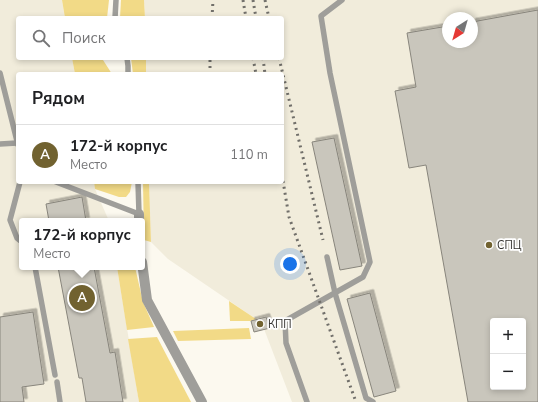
<!DOCTYPE html>
<html lang="ru">
<head>
<meta charset="utf-8">
<style>
  :root { --surface:#fff; --page:#f6f6f6; --text:#202124; --muted:#757577; --line:#e0e0e0; --accent:#716230 }
  body { margin:0; font-family:"Nunito Sans",sans-serif; background:var(--page); color:var(--text) }
  .controls { position:absolute; right:12px; bottom:12px; display:grid; overflow:hidden; border-radius:4px; box-shadow:0 2px 6px #0003 }
  .controls button { width:36px; height:36px; display:grid; place-items:center; padding:0; border:0; border-bottom:1px solid var(--line); background:var(--surface); color:var(--text); font:20px sans-serif }
  .compass { position:absolute; left:442px; top:12px; width:36px; height:36px; border-radius:50%; background:var(--surface); box-shadow:0 2px 6px #0003; rotate:217deg }
  .you { position:absolute; left:290px; top:264px; width:14px; height:14px; margin:-10px; border:3px solid #fff; border-radius:50%; background:#1a73e8; box-shadow:0 0 0 6px #1a73e833 }
  .badge { display:grid; place-items:center; width:26px; height:26px; border-radius:50%; background:var(--accent); color:#fff; font-size:13px; font-weight:700 }
  .pin { position:absolute; translate:-50% -50%; border:2px solid #fff; box-shadow:0 1px 4px #0006 }
  .popup { position:absolute; left:19px; top:218px; width:126px; height:52px; box-sizing:border-box; display:grid; place-content:center; border-radius:4px; background:var(--surface); filter:drop-shadow(0 1px 3px #0005); font-size:13px; white-space:nowrap; color:var(--muted) }
  .popup b { font-size:15px; color:var(--text) }
  .popup::after { content:''; position:absolute; left:50%; top:100%; margin-left:-8px; border:8px solid transparent; border-top-color:var(--surface) }
  .list { margin:0; padding:0; list-style:none }
  h2 { display:flex; justify-content:space-between; align-items:center; height:52px; margin:0; padding:0 16px; font-size:17px }
  h2 small { font-size:13px; font-weight:400; color:var(--muted) }
  .list li { display:grid; grid-template-columns:26px 1fr auto; gap:12px; align-items:center; box-sizing:border-box; height:60px; padding:0 16px; border-top:1px solid var(--line) }
  .list b { display:block; font-size:15px; white-space:nowrap }
  .list p { margin:0; font-size:13px; white-space:nowrap; color:var(--muted) }
  .list em { font-size:13px; font-style:normal; color:var(--muted) }
  .icon { flex:none; width:22px; height:22px; fill:none; stroke:currentColor; stroke-width:2; stroke-linecap:round; stroke-linejoin:round }
  .map { position:relative; flex:none; width:538px; height:402px; overflow:hidden }
  .search { position:absolute; background:var(--surface); box-shadow:0 2px 6px #0003; left:16px; top:16px; width:268px; height:44px; display:flex; align-items:center; gap:10px; box-sizing:border-box; padding:0 14px; border-radius:4px; color:var(--muted); font-size:15px }
  .panel { position:absolute; background:var(--surface); box-shadow:0 2px 6px #0003; left:16px; top:72px; width:268px; height:112px; border-radius:4px }
  .map>svg:first-child { display:block }
  .built { fill:#f1ecdb; fill-rule:evenodd }
  .green { fill:#f2da87 }
  .building { fill:#c9c6bc; stroke:#88857c; fill-rule:evenodd; filter:url(#shadow) }
  .lines { fill:none; stroke-linecap:round; stroke-linejoin:round }
  .service { stroke:#9f9e9a; stroke-width:5.5 }
  .minor { stroke:#9f9e9a; stroke-width:10 }
  .rail { stroke:#716f6a; stroke-width:3; stroke-dasharray:2 4; stroke-linecap:butt }
  .poi-dot { fill:#716230; stroke:#fff; stroke-width:1.5 }
  .labels { text-anchor:middle; dominant-baseline:central; stroke-width:3.5; stroke-linejoin:round; paint-order:stroke }
  .poi-label { font-size:11px; fill:#32302d; stroke:#fff; text-anchor:start }
</style>
</head>
<body>
<div class="map">
<svg width="538" height="402" viewBox="0 0 538 402">
  <defs>
    <filter id="shadow"><feDropShadow dx="3.5" dy="-3.5" stdDeviation="0" flood-color="#0004"/></filter>
  </defs>
  <rect width="100%" height="100%" fill="#fcf9ef"/>
  <g class="built">
    <polygon points="0,0 62,0 65,18 18,18 18,58 72,58 75,74 18,74 18,182 94,182 95,189 109,221 22,221 22,267 117,267 139,402 0,402"/>
    <path d="M144,0H538V402H292L264,329L270,328L266,317L256,319L168,259L151,242L149,182H282V74H146V58H282V18H145ZM448,18H472V42H448ZM493,321H523V387H493Z"/>
  </g>
  <g class="green">
    <polygon points="62,0 109,0 107,18 65,18"/>
    <polygon points="121,0 144,0 145,18 120,18"/>
    <polygon points="72,58 104,58 103,60 112,74 75,74"/>
    <polygon points="131,58 146,58 146,74 133,74"/>
    <polygon points="94,182 132,182 130,192 126,197 119,197 95,189"/>
    <polygon points="143,182 149,182 151,242 144,240"/>
    <polygon points="117,267 135,267 143,302 154,327 127,330"/>
    <polygon points="229,301 256,319 251,321 230,321"/>
    <polygon points="249,328 251,339 178,341 173,331"/>
    <polygon points="157,337 191,402 139,402 128,339"/>
  </g>
  <g class="building">
    <path d="M538,10V402H468L426,165L409,168L395,91L416,87L407,33L448,26V42H472V22ZM493,321H523V387H493Z"/>
    <polygon points="334,138 362,266 340,270 312,142"/>
    <polygon points="82,197 86,221 49,221 46,204"/>
    <polygon points="58,267 94,267 110,353 115,352 123,402 86,402 82,378 79,378"/>
    <polygon points="370,293 396,391 374,397 347,299"/>
    <polygon points="33,312 44,384 22,387 24,402 0,402 0,317"/>
    <polygon points="266,317 270,328 254,332 251,321"/>
  </g>
  <g class="lines">
    <g class="service">
      <polyline points="115,18 116,0"/>
      <polyline points="127,58 128,66 128,74"/>
      <polyline points="0,73 18,145"/>
      <polyline points="0,144 17,143"/>
      <polyline points="20,182 10,220 17,238 22,242"/>
      <polyline points="56,182 139,214 138,182"/>
      <polyline points="327,257 335,293 366,398 373,402"/>
      <polyline points="35,267 55,375"/>
      <polyline points="57,382 60,402"/>
      <polyline points="307,402 286,343 285,321 363,277 370,262 330,73 321,16 342,0"/>
    </g>
    <g class="minor">
      <polyline points="139,214 139,221"/>
      <polyline points="142,262 147,300 202,402"/>
    </g>
    <g class="rail">
      <polyline points="243,0 246,18"/>
      <polyline points="253,0 256,18"/>
      <polyline points="265,0 269,18"/>
      <polyline points="212,18 213,0"/>
      <polyline points="253,58 256,74"/>
      <polyline points="263,58 265,74"/>
      <polyline points="279,58 323,240"/>
      <polyline points="210,74 210,58"/>
      <polyline points="282,175 289,217 356,402"/>
    </g>
  </g>
  <g class="poi-dot">
    <circle cx="489" cy="245" r="4"/>
    <circle cx="260" cy="324" r="4"/>
  </g>
  <g class="labels">
    <g class="poi-label">
      <text x="497" y="245">СПЦ</text>
      <text x="268" y="324">КПП</text>
    </g>
  </g>
</svg>
<div class="controls">
<button>+</button>
<button>−</button>
</div>
<svg class="compass" viewBox="-18 -18 36 36"><path d="M0-13l5 13h-10z" fill="#e53935"/><path d="M0 13l5-13h-10z" fill="#757577"/></svg>
<div class="you"></div>
<div class="pin badge" style="left:82px;top:298px">A</div>
<div class="popup"><b>172-й корпус</b>Место</div>
<div class="search"><svg class="icon" aria-label="search" viewBox="0 0 24 24"><circle cx="10" cy="10" r="6"/><path d="M15 15l6 6"/></svg>Поиск</div>
<section class="panel">
<h2>Рядом<small></small></h2>
<ul class="list">
<li><span class="badge">A</span><div><b>172-й корпус</b><p>Место</p></div><em>110 m</em></li>
</ul>
</section>
</div>
</body>
</html>
